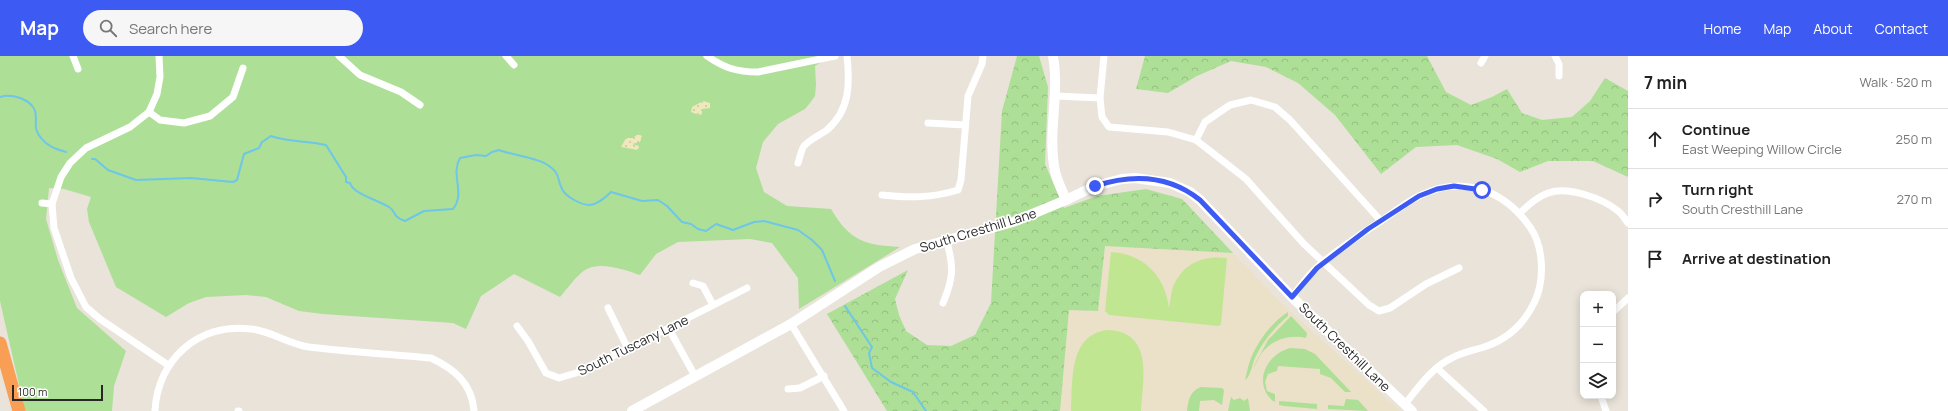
<!DOCTYPE html>
<html lang="en">
<head>
<meta charset="utf-8">
<style>
  :root { --surface:#fff; --page:#f6f6f6; --text:#222; --muted:#767676; --line:#e0e0e0; --accent:#3d5af2 }
  body { margin:0; font-family:Manrope,sans-serif; background:var(--page); color:var(--text) }
  .controls { position:absolute; right:12px; bottom:12px; display:grid; overflow:hidden; border-radius:8px; box-shadow:0 2px 10px #0003 }
  .controls button { width:36px; height:36px; display:grid; place-items:center; padding:0; border:0; border-bottom:1px solid var(--line); background:var(--surface); color:var(--text); font:20px sans-serif }
  .scale { position:absolute; left:12px; bottom:10px; width:91px; box-sizing:border-box; padding-left:4px; border:2px solid #272727; border-top:0; font-size:11px; line-height:14px; white-space:nowrap; color:#272727; -webkit-text-stroke:3px #fff; paint-order:stroke }
  .stop { position:absolute; width:12px; height:12px; margin:-9px; border:3px solid #3d5af2; border-radius:50%; background:#fff }
  .stop.end { background:#3d5af2; border-color:#fff; box-shadow:0 1px 4px #0008 }
  .list { margin:0; padding:0; list-style:none }
  h2 { display:flex; justify-content:space-between; align-items:center; height:52px; margin:0; padding:0 16px; font-size:17px }
  h2 small { font-size:13px; font-weight:400; color:var(--muted) }
  .list li { display:grid; grid-template-columns:26px 1fr auto; gap:12px; align-items:center; box-sizing:border-box; height:60px; padding:0 16px; border-top:1px solid var(--line) }
  .list b { display:block; font-size:15px; white-space:nowrap }
  .list p { margin:0; font-size:13px; white-space:nowrap; color:var(--muted) }
  .list em { font-size:13px; font-style:normal; color:var(--muted) }
  .icon { flex:none; width:22px; height:22px; fill:none; stroke:currentColor; stroke-width:2; stroke-linecap:round; stroke-linejoin:round }
  .map { position:relative; flex:none; width:1628px; height:355px; overflow:hidden }
  header { display:flex; align-items:center; gap:24px; box-sizing:border-box; height:56px; padding:0 20px; background:var(--accent); color:#fff }
  header strong { font-size:19px }
  nav { display:flex; gap:22px; margin-inline-start:auto; font-size:14px }
  .search { width:280px; height:36px; background:var(--page); display:flex; align-items:center; gap:10px; box-sizing:border-box; padding:0 14px; border-radius:22px; color:var(--muted); font-size:15px }
  main { display:flex }
  aside { flex:1; background:var(--surface) }
  .map>svg:first-child { display:block }
  .education { fill:#ebe0c8 }
  .grass { fill:#addf96 }
  .sand { fill:url(#sand-dots) }
  .park { fill:url(#park-crowns) }
  .pitch { fill:#c1e692 }
  .lines { fill:none; stroke-linecap:round; stroke-linejoin:round }
  .stream { stroke:#6ec6e9; stroke-width:2 }
  .street { stroke:#fff; stroke-width:7 }
  .secondary { stroke:#fff; stroke-width:10 }
  .highway { stroke:#f89f55; stroke-width:13 }
  .route { stroke:#3d5af2; stroke-width:5 }
  .labels { text-anchor:middle; dominant-baseline:central; stroke-width:3.5; stroke-linejoin:round; paint-order:stroke }
  .street-label { font-size:13px; fill:#272727; stroke:#fff }
</style>
</head>
<body>
<header>
<strong>Map</strong>
<div class="search"><svg class="icon" aria-label="search" viewBox="0 0 24 24"><circle cx="10" cy="10" r="6"/><path d="M15 15l6 6"/></svg>Search here</div>
<nav><a>Home</a><a>Map</a><a>About</a><a>Contact</a></nav>
</header>
<main>
<div class="map">
<svg width="1628" height="355" viewBox="0 0 1628 355">
  <defs>
    <pattern id="sand-dots" width="8" height="8" patternUnits="userSpaceOnUse"><rect width="8" height="8" fill="#eee8bc"/><path d="M2 2h.1M6 6h.1" fill="none" stroke="#ccc7a2" stroke-width="1.8" stroke-linecap="round"/></pattern>
    <pattern id="park-crowns" width="20" height="18" patternUnits="userSpaceOnUse"><rect width="20" height="18" fill="#addf96"/><path d="M2 6a3 3 0 1 1 6 0M12 15a3 3 0 1 1 6 0" fill="none" stroke="#95bf81"/></pattern>
  </defs>
  <rect width="100%" height="100%" fill="#e9e3d9"/>
  <polygon class="education" points="1105,190 1233,197 1279,245 1400,355 1060,355 1069,254 1098,255"/>
  <g class="grass">
    <path d="M0,0H831L815,10L816,29L815,40L810,47L805,53L778,68L763,86L756,112L764,136L787,150L831,153C850,185 864,189 900,191L799,253L798,222L772,187L750,183L678,186L656,198L640,219C623,213 596,203 581,217C573,224 567,233 560,241L514,218L481,240L466,273L453,267L323,258L299,255L266,241L246,239L206,241L189,247L166,261L116,231L89,166L87,153L91,141L64,133L49,132L46,163L58,204L77,252L126,295L114,330L112,355H25L0,245Z"/>
    <path d="M1288,256V260C1274,272 1263,285 1255,302C1252,308 1251,320 1245,324C1247,317 1248,309 1251,302C1258,285 1272,266 1288,256Z"/>
    <path d="M1291,260L1307,277L1306,282C1289,278 1271,284 1261,298C1258,303 1256,309 1253,312L1268,284Z"/>
    <path d="M1291,292L1305,293L1315,298L1351,336H1345L1331,322L1320,318V313L1278,310L1277,315L1268,318L1265,326L1267,335L1275,338V345L1277,346L1273,345C1252,327 1267,297 1291,292Z"/>
    <path d="M1201,331L1222,332L1224,334L1222,349L1214,344L1200,345L1199,355H1187C1188,344 1190,335 1201,331Z"/>
    <polygon points="1231,341 1234,344 1240,342 1244,345 1248,342 1250,355 1228,355"/>
    <polygon points="1346,343 1358,344 1368,355 1328,353 1328,349 1344,350"/>
    <polygon points="1279,345 1317,348 1317,353 1284,350 1279,349"/>
  </g>
  <g class="sand">
    <polygon points="703,45 710,47 710,52 702,53 702,58 699,59 691,56 692,51"/>
    <polygon points="638,78 642,80 640,86 632,88 639,90 638,94 621,91 626,82 633,82"/>
  </g>
  <g class="park">
    <polygon points="1017,0 1039,0 1048,31 1045,108 1064,152 1097,140 1146,133 1182,143 1233,197 1105,190 1098,255 1069,254 1060,355 887,355 827,258 908,214 895,243 899,259 906,275 927,289 951,290 975,279 991,247 1002,55"/>
    <polygon points="1145,0 1427,0 1446,36 1471,49 1492,41 1507,33 1522,57 1542,64 1572,61 1590,45 1605,22 1628,35 1628,121 1593,105 1548,105 1520,116 1497,103 1457,89 1416,91 1381,118 1335,59 1298,27 1266,11 1231,5 1197,20 1168,37 1136,33"/>
  </g>
  <g class="pitch">
    <path d="M1111,196C1144,198 1165,220 1169,252C1170,246 1171,237 1173,231C1183,207 1203,199 1227,202L1221,268L1219,270L1109,259L1105,255Z"/>
    <path d="M1107,274C1154,275 1143,324 1141,355H1071C1073,326 1068,279 1107,274Z"/>
  </g>
  <g class="lines">
    <g class="stream">
      <path d="M0,41C11,37 31,43 35,55C38,64 32,72 41,82C48,91 56,93 66,96"/>
      <path d="M92,103H95L108,114L136,124L191,122L233,126L237,124L244,98L259,92L262,86L271,80C288,86 308,85 326,89L346,121V126L350,127C353,138 378,144 389,151C397,156 391,160 405,165L424,155L453,153C466,137 450,119 460,102L476,99L486,100L492,96L499,94C512,99 537,102 546,108C562,118 556,122 562,133C566,141 581,149 590,149C598,148 606,141 611,136L642,145L658,144L667,150L682,166L691,168L698,173L706,175L716,168L733,174L754,166L764,165L798,174L812,184L822,194L835,225"/>
      <polyline points="845,250 872,291 869,297 872,312 891,326 913,336 926,355"/>
    </g>
    <g class="street">
      <polyline points="73,0 78,13"/>
      <polyline points="159,0 160,21 157,38 149,56 130,71 86,92 70,107 61,121 52,148 54,172 71,222 86,251 100,263 168,309"/>
      <polyline points="339,0 360,19 401,36 420,49"/>
      <polyline points="506,0 514,9"/>
      <path d="M707,0C724,12 737,16 758,16L835,0"/>
      <polyline points="1104,0 1100,42 1102,61 1109,71 1168,76 1196,84 1246,123 1304,188 1369,249 1379,255 1390,252 1426,228 1459,212"/>
      <polyline points="1555,0 1559,8 1559,20"/>
      <polyline points="1481,7 1485,0"/>
      <polyline points="1056,40 1100,42"/>
      <polyline points="149,56 160,64 184,67 210,60 233,41 243,12"/>
      <polyline points="928,67 965,69"/>
      <polyline points="1196,84 1205,66 1230,49 1251,44 1275,51 1290,64 1381,165"/>
      <path d="M798,107C800,102 801,94 804,90C810,83 820,79 827,74C850,54 850,28 847,0"/>
      <path d="M882,139C909,142 932,142 958,134L961,124L968,40L982,8L983,0"/>
      <polyline points="42,147 52,148"/>
      <path d="M1520,157C1528,149 1537,141 1548,137C1568,130 1602,142 1618,155C1622,158 1625,163 1628,167"/>
      <polyline points="693,227 703,230 713,249"/>
      <path d="M1292,241C1300,231 1308,219 1317,211C1338,193 1361,178 1384,163C1395,155 1407,146 1419,140C1462,118 1504,134 1530,171C1544,191 1545,225 1534,247C1523,270 1505,285 1481,292C1471,295 1461,297 1452,302C1432,311 1418,332 1405,348"/>
      <path d="M943,247C954,221 954,210 946,183"/>
      <polyline points="608,252 628,293"/>
      <polyline points="1613,256 1628,242"/>
      <polyline points="791,268 844,355"/>
      <polyline points="517,270 528,285 546,317 559,322 586,314 747,232"/>
      <polyline points="669,273 695,320"/>
      <polyline points="1437,312 1484,355"/>
      <polyline points="788,333 800,332 824,320"/>
      <polyline points="1601,340 1606,355"/>
      <path d="M155,355C157,304 199,266 251,273C271,275 289,288 309,291C349,296 390,298 431,302C454,313 472,327 474,355"/>
      <polyline points="238,355 239,355"/>
    </g>
    <g class="secondary">
      <path d="M1053,0C1060,38 1047,77 1055,115C1057,125 1062,134 1066,144"/>
      <polyline points="632,355 791,268 879,211 915,193 1013,166 1066,144 1095,130 1122,123 1135,122 1170,127 1190,136 1200,144 1292,241 1412,355"/>
    </g>
    <polyline class="highway" points="0,287 19,355"/>
  </g>
  <g class="lines">
    <path class="route" d="M1095,130C1132,118 1169,119 1200,144L1292,241L1317,212L1368,173L1419,140L1437,133L1454,130L1482,134"/>
  </g>
  <g class="labels">
    <g class="street-label">
      <text transform="translate(978 174) rotate(-17)">South Cresthill Lane</text>
      <text transform="translate(633 289) rotate(-26)">South Tuscany Lane</text>
      <text transform="translate(1345 291) rotate(44)">South Cresthill Lane</text>
    </g>
  </g>
</svg>
<div class="controls">
<button>+</button>
<button>−</button>
<button><svg class="icon" aria-label="layers" viewBox="0 0 24 24"><path d="M12 4l9 5-9 5-9-5zM3 14l9 5 9-5"/></svg></button>
</div>
<div class="scale">100 m</div>
<div class="stop" style="left:1482px;top:134px"></div>
<div class="stop end" style="left:1095px;top:130px"></div>
</div>
<aside>
<h2>7 min<small>Walk · 520 m</small></h2>
<ul class="list">
<li><svg class="icon" aria-label="ahead" viewBox="0 0 24 24"><path d="M12 20V5M6 11l6-6 6 6"/></svg><div><b>Continue</b><p>East Weeping Willow Circle</p></div><em>250 m</em></li>
<li><svg class="icon" aria-label="right" viewBox="0 0 24 24"><path d="M7 20v-9h11M14 6l5 5-5 5"/></svg><div><b>Turn right</b><p>South Cresthill Lane</p></div><em>270 m</em></li>
<li><svg class="icon" aria-label="arrive" viewBox="0 0 24 24"><path d="M6 21V4h12l-3 4 3 4H6"/></svg><div><b>Arrive at destination</b></div></li>
</ul>
</aside>
</main>
</body>
</html>
